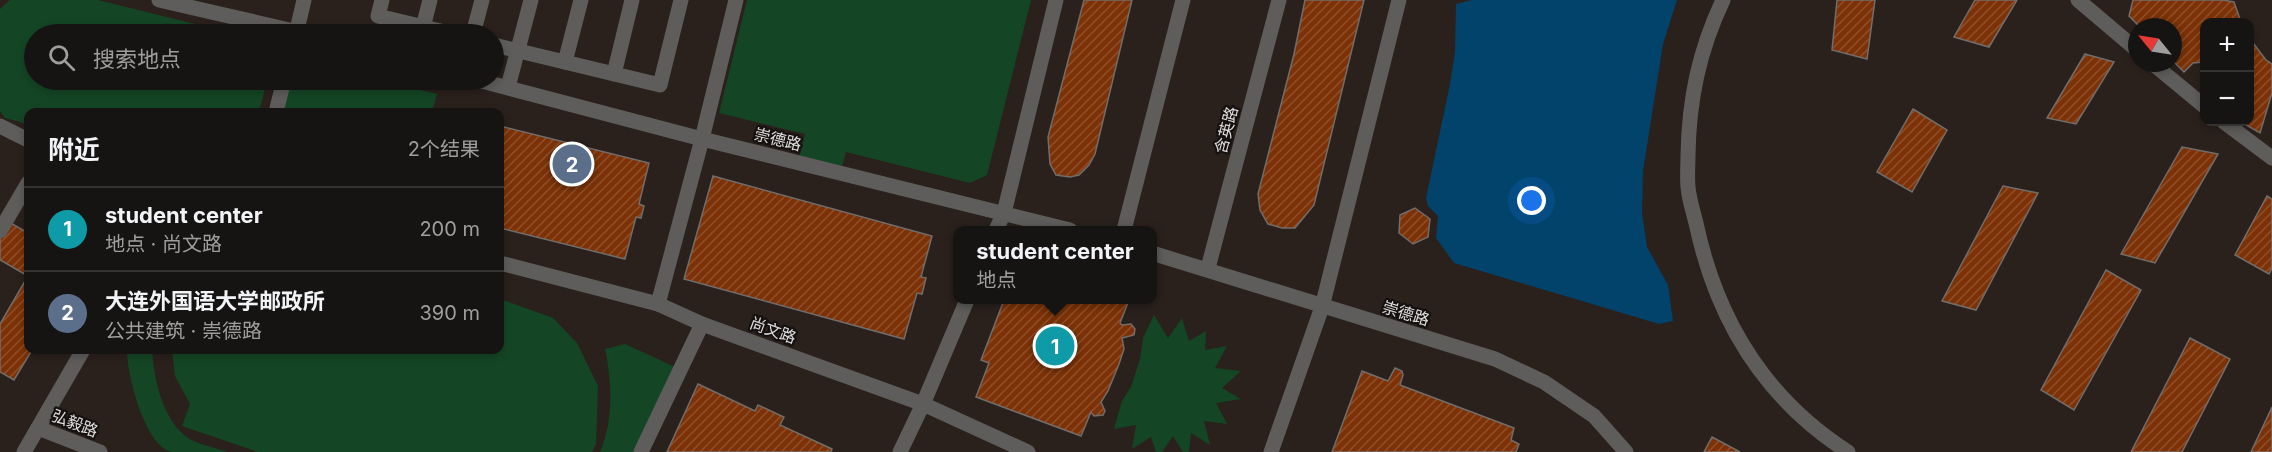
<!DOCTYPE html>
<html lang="zh">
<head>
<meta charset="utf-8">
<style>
  :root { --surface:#161412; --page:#1f1d1b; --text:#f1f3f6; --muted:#9e9e9f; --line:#353332; --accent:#2563eb }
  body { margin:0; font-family:Inter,"Noto Sans SC",sans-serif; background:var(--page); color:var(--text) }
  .controls { position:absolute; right:18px; top:18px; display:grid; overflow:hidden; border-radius:12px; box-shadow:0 3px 9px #0003 }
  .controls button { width:54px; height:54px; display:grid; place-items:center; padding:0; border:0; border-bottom:2px solid var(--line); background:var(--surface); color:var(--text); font:30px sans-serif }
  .compass { position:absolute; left:2128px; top:18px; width:54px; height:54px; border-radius:50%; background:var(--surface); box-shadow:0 3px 9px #0003; rotate:300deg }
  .you { position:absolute; left:1532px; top:201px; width:21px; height:21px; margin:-15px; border:4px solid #fff; border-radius:50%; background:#1a73e8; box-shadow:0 0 0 9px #1a73e833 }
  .badge { display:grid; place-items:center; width:39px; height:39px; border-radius:50%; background:var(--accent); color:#fff; font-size:20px; font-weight:700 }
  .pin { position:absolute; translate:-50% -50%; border:3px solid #fff; box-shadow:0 2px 6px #0006 }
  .popup { position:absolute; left:953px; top:226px; width:204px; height:78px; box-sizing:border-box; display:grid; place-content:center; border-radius:12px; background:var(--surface); filter:drop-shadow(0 2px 4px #0005); font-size:20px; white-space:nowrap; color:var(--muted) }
  .popup b { font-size:22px; color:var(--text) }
  .popup::after { content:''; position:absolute; left:50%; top:100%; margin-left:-12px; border:12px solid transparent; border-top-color:var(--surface) }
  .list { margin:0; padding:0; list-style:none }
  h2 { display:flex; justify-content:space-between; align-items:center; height:78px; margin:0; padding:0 24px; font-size:26px }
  h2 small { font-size:20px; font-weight:400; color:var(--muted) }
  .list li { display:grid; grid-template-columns:39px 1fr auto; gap:18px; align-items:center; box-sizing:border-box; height:84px; padding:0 24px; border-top:2px solid var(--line) }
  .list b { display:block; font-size:22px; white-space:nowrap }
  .list p { margin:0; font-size:20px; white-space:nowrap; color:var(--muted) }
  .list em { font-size:20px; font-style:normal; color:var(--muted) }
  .icon { flex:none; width:33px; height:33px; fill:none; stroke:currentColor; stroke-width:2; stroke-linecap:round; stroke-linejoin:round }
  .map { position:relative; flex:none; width:2272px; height:452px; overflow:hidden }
  .search { position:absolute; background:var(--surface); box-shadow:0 3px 9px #0003; left:24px; top:24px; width:480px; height:66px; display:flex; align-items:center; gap:15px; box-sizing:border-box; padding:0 21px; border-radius:33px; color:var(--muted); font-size:22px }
  .panel { position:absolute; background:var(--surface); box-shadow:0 3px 9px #0003; left:24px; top:108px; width:480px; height:246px; border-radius:12px }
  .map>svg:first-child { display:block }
  .built { fill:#2a201c; fill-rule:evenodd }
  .green { fill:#144625 }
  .water { fill:#02436c }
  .building { fill:url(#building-hatch); stroke:#716d6b; stroke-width:1.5 }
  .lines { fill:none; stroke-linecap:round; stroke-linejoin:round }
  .minor { stroke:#5e5d5c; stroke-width:15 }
  .labels { text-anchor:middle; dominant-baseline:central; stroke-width:4.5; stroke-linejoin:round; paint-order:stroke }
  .street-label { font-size:16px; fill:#e1dfde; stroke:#151110 }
</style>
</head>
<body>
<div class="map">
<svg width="2272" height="452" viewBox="0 0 2272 452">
  <defs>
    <pattern id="building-hatch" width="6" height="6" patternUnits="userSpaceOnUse" patternTransform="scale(1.5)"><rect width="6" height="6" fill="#7c3206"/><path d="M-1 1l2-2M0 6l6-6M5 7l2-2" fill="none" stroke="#8e4f2a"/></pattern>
  </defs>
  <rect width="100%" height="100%" fill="#1e1a18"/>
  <path class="built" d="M0,0H2272V452H0ZM2204,22H2250V122H2204ZM2137,27H2173V63H2137ZM34,34H494V80H34ZM28,112H500V350H28ZM958,230H1152V300H958Z"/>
  <g class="green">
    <polygon points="10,0 98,0 235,34 34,34 34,80 267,80 259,112 28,112 28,124 5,118 0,111 0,9"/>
    <polygon points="747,0 1031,0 987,175 970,183 846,152 842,166 800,156 805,134 719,113"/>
    <polygon points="291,80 379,80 437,94 432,112 283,112"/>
    <polygon points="500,299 553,318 577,343 598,386 596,444 592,452 258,452 182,426 190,404 175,376 172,350 500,350"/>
    <polygon points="1154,315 1168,338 1182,318 1189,341 1206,331 1205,350 1227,346 1215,368 1241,371 1222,388 1241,399 1216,403 1227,424 1204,421 1210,445 1191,433 1189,452 1183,452 1173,436 1162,452 1156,452 1151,437 1132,449 1136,425 1114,429 1122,401 1131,387 1140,359 1143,338"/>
    <path d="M625,344L675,367L635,452H600C614,420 612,382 605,349Z"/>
    <path d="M127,350H152C154,377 161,415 184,435C194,444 214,447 227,452C215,452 180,452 171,452C144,444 127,374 127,350Z"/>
  </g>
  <polygon class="water" points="1472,0 1677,0 1663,44 1643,171 1642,213 1647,247 1668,285 1673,321 1659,324 1454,263 1436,238 1438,216 1428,206 1426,198 1450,84 1455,52 1456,4"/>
  <g class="building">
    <polygon points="1084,0 1132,0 1095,154 1089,165 1079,175 1070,177 1056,175 1050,164 1048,137"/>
    <polygon points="1305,0 1364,0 1314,205 1295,228 1282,228 1268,224 1260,210 1258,194 1294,54"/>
    <polygon points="1837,0 1875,0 1867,59 1832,50"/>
    <polygon points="1975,0 2017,0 1989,47 1954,37"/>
    <polygon points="2133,0 2223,0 2234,2 2241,22 2204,22 2204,62 2193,63 2184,72 2173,61 2173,27 2140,27 2129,16"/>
    <polygon points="2250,39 2266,60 2272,64 2272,93 2260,133 2241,122 2250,122"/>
    <polygon points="2085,54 2114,62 2076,124 2047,118"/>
    <polygon points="1913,109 1947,130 1912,192 1877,172"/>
    <polygon points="500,126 649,163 639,204 644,206 641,218 636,217 625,259 500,228"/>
    <polygon points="2182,147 2218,154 2155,263 2121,254"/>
    <polygon points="713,176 932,236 921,277 926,278 922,294 917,293 904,339 684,279"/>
    <polygon points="2003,186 2038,193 1976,310 1942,301"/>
    <polygon points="2267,196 2272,199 2272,268 2269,274 2235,255"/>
    <polygon points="1415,208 1430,219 1428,237 1413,244 1399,233 1400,215"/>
    <polygon points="0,217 28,233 28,350 32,350 14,380 0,372 0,324 28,276 0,260"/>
    <polygon points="2106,270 2141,290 2074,410 2041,390"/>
    <polygon points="1004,300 1129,300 1120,323 1122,325 1131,324 1135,329 1134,335 1122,338 1124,349 1119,364 1108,391 1101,402 1105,411 1103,415 1094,416 1091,412 1081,436 976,397 989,363 981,360"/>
    <polygon points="2190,338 2230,359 2182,452 2131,452"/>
    <polygon points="1395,368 1402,371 1403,375 1400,385 1514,428 1511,440 1519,444 1516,452 1332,452 1362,371 1388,381"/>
    <polygon points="698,384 755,411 758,405 784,417 780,425 832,449 831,452 667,452"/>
    <polygon points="2272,407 2272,452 2251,452"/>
    <polygon points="1712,437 1740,452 1704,452"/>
  </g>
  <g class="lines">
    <g class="minor">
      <polyline points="159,0 307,34"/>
      <polyline points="382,0 378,16 453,34"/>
      <path d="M1723,0C1699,51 1689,99 1688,155C1688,165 1687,176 1688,187C1689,199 1693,211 1696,223C1716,318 1764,398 1848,452"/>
      <polyline points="2078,0 2137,50"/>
      <polyline points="423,27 430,0"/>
      <polyline points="296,34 304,0"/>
      <polyline points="473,34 482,0"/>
      <polyline points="494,45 660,85 681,0"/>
      <polyline points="565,62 581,0"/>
      <polyline points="2152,63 2204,106"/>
      <polyline points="614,74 632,0"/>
      <polyline points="478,80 702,139 1070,230"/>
      <polyline points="508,87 531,0"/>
      <polyline points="276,112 284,80"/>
      <polyline points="2224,122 2272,158"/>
      <polyline points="0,126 28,140"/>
      <polyline points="996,230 1004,213 1056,0"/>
      <polyline points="1124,230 1183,0"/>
      <polyline points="0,231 28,183"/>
      <polyline points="1152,253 1495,359 1544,382 1594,416 1626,452"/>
      <polyline points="500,263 658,304 702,324 923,404 1028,452"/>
      <polyline points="1208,268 1279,0"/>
      <polyline points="658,304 702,139 736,0"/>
      <polyline points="38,428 100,452"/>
      <polyline points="24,452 83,350"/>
      <polyline points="641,452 702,324"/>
      <polyline points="900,452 923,404 967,300"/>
      <polyline points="1271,452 1322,307 1399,0"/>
    </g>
  </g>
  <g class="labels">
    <g class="street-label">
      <text transform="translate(1226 130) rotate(-75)">含英路</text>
      <text transform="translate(778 139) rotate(14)">崇德路</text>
      <text transform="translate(1406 313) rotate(17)">崇德路</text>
      <text transform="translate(773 330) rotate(20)">尚文路</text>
      <text transform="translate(75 423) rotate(21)">弘毅路</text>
    </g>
  </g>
</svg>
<div class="controls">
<button>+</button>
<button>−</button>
</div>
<svg class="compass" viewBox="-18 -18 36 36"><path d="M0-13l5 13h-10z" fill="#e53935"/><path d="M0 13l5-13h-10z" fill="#9e9e9f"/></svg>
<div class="you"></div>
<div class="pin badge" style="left:1055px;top:346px;background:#0f9aa8">1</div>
<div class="popup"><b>student center</b>地点</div>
<div class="pin badge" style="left:572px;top:164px;background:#5c6f8a">2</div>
<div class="search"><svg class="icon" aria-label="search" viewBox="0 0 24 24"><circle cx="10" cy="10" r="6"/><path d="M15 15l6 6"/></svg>搜索地点</div>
<section class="panel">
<h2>附近<small>2个结果</small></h2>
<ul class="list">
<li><span class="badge" style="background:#0f9aa8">1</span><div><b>student center</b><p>地点 · 尚文路</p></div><em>200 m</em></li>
<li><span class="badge" style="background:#5c6f8a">2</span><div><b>大连外国语大学邮政所</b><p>公共建筑 · 崇德路</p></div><em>390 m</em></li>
</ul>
</section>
</div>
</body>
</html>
